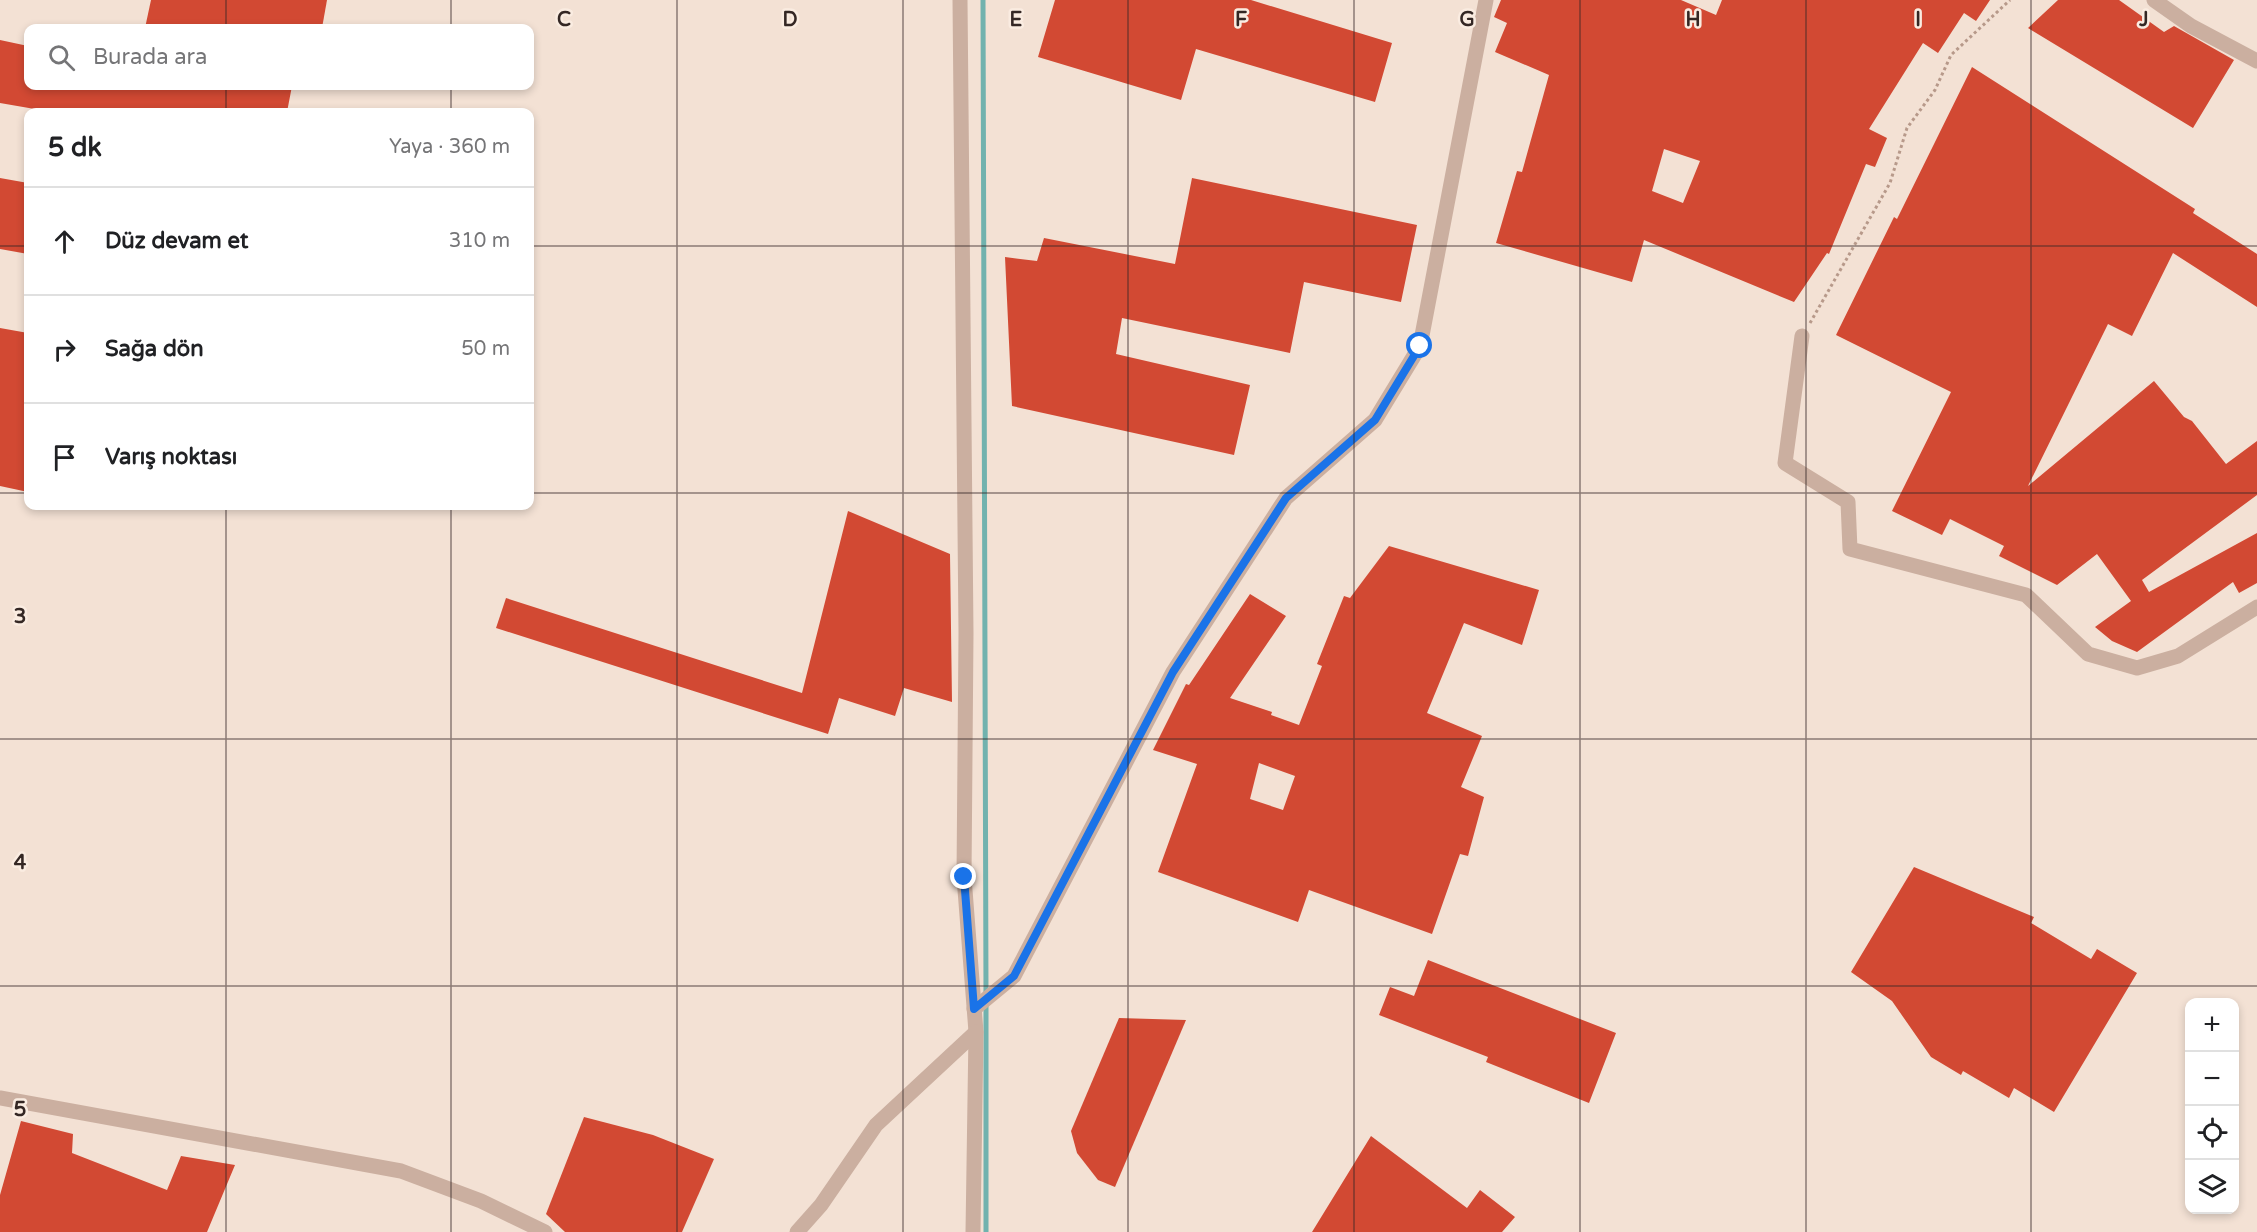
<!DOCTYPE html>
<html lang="tr">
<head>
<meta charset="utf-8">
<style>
  :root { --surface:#fff; --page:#f6f6f6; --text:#202124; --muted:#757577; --line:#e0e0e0 }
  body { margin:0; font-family:"Varela Round",sans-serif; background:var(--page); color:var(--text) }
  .controls { position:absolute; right:18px; bottom:18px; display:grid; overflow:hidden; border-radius:12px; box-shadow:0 3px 9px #0003 }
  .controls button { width:54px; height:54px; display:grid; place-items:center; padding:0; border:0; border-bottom:2px solid var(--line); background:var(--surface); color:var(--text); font:30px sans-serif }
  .stop { position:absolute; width:18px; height:18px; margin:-14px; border:4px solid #1a73e8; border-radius:50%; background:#fff }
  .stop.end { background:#1a73e8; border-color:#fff; box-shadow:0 2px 6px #0008 }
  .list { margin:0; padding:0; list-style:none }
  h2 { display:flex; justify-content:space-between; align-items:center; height:78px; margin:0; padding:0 24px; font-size:26px }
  h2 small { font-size:20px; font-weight:400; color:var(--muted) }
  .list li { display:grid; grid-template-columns:39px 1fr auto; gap:18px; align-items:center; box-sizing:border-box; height:108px; padding:0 24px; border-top:2px solid var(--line) }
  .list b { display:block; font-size:22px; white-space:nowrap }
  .list em { font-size:20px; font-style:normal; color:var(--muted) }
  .icon { flex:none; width:33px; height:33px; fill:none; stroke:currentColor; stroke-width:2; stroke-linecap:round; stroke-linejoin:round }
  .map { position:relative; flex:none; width:2257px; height:1232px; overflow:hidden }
  .search { position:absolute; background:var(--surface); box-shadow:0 3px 9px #0003; left:24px; top:24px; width:510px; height:66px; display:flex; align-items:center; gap:15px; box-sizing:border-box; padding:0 21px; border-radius:12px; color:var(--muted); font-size:22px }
  .panel { position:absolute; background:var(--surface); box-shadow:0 3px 9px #0003; left:24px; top:108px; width:510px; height:402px; border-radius:12px }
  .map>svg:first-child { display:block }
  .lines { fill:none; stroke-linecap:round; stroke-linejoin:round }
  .stream { stroke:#71b2ae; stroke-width:5 }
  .building { fill:#d24933; fill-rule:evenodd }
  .path { stroke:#b7998a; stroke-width:3; stroke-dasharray:3 3; stroke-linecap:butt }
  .minor { stroke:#cbafa0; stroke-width:15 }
  .route { stroke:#1a73e8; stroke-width:8 }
  .grid { fill:none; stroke:#342724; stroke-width:1.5; stroke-opacity:0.55 }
  .grid-label { font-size:20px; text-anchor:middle; font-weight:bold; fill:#342724; stroke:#faece1; stroke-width:5; stroke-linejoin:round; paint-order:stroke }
</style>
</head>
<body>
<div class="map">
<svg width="2257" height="1232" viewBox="0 0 2257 1232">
  <rect width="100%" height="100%" fill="#f3e1d4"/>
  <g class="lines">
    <g class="stream">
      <polyline points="983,0 986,993"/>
      <polyline points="986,1232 986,1003"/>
    </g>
  </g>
  <g class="building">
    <polygon points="151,0 327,0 322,28 145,28"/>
    <polygon points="1055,0 1251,0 1392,43 1375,102 1196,49 1181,100 1038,57"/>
    <path d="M1501,0H1681L1716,15L1722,0H1990L1976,21L1964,13L1938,53L1923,43L1869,129L1887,138L1875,167L1866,164L1829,254L1827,253L1794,302L1644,240L1632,282L1496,243L1517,171L1522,172L1549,75L1495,52L1507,23L1494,17ZM1664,149L1700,161L1683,203L1652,191Z"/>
    <polygon points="2058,0 2119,0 2164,32 2174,26 2234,60 2193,128 2028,28"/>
    <polygon points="0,40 28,46 28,86 292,86 287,112 148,112 125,108 125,112 52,112 0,103"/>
    <polygon points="1972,67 2195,209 2193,213 2257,254 2257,307 2173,253 2132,336 2108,324 2028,486 2154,381 2184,417 2192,421 2226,464 2257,441 2257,495 2142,580 2149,592 2257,533 2257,583 2239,593 2233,582 2137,652 2112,641 2095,627 2131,601 2097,554 2057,585 1999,556 2004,546 1950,519 1942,535 1892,511 1951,392 1836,335 1894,217 1897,219"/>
    <polygon points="0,178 28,183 28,254 0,249"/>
    <polygon points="1192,178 1417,225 1401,302 1304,282 1290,353 1122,318 1116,354 1250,385 1234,455 1012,406 1005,257 1037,261 1044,238 1175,264"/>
    <polygon points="0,328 28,333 28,492 0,486"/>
    <polygon points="848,511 950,554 952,702 904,688 895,716 839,698 828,734 496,628 506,598 802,693"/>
    <path d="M1389,546L1539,590L1522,645L1464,623L1427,713L1482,736L1461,787L1484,797L1468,856L1460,854L1432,934L1309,890L1298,922L1158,872L1197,764L1153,750L1186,684L1189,685L1250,594L1286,616L1230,698L1272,712L1271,715L1299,725L1322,666L1317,664L1344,596L1350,598ZM1259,763L1295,776L1283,810L1250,799Z"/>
    <polygon points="1914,867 2034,917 2031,923 2091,959 2097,949 2137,973 2054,1112 2014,1088 2009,1098 1963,1071 1961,1075 1931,1057 1892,1001 1851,972"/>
    <polygon points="1428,960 1616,1033 1589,1103 1486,1062 1488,1057 1379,1015 1390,987 1414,996"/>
    <polygon points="1119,1018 1186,1020 1115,1187 1098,1180 1077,1153 1071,1131"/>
    <polygon points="584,1117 653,1135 714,1159 682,1232 565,1232 546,1214"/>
    <polygon points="21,1121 73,1134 72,1153 167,1190 181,1156 235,1165 207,1232 0,1232 0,1195"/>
    <polygon points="1371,1136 1467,1208 1480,1190 1515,1217 1502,1232 1312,1232"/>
  </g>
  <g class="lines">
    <polyline class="path" points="1810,323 1890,183 1907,128 1935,90 1951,55 2010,0"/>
    <g class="minor">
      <polyline points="960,0 966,633 964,877 976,1032 973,1232"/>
      <polyline points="2154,0 2191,26 2257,61"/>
      <polyline points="1802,336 1785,463 1848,502 1850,549 2026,595 2088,654 2137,668 2178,656 2257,607"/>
      <polyline points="974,1009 1014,976 1173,672 1286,498 1375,420 1420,346 1486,0"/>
      <polyline points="0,1098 401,1171 481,1201 545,1232"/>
      <polyline points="797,1232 821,1205 876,1125 976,1032"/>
    </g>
  </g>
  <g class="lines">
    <polyline class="route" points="964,877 974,1009 1014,976 1173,672 1286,498 1375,420 1420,346"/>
  </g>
  <path class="grid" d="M226,0V28M451,0V28M677,0V1232M903,0V1232M1128,0V1232M1354,0V1232M1580,0V1232M1806,0V1232M2031,0V1232M226,86V112M451,86V112M0,246H28M530,246H2257M0,493H28M530,493H2257M226,506V1232M451,506V1232M0,739H2257M0,986H2257"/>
  <g class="grid-label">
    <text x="564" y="26">C</text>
    <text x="790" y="26">D</text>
    <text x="1016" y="26">E</text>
    <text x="1241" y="26">F</text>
    <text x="1467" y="26">G</text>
    <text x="1693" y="26">H</text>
    <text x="1918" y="26">I</text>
    <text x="2144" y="26">J</text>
    <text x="20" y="623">3</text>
    <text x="20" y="869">4</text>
    <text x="20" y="1116">5</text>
  </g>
</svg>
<div class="controls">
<button>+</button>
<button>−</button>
<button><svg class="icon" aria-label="locate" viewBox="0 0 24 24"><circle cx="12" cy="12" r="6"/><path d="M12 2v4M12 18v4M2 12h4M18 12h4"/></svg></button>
<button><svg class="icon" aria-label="layers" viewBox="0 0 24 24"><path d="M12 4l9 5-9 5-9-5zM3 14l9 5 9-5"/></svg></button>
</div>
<div class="stop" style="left:1420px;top:346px"></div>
<div class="stop end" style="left:964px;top:877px"></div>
<div class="search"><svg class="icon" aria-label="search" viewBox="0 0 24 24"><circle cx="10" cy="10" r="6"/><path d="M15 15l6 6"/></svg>Burada ara</div>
<section class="panel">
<h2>5 dk<small>Yaya · 360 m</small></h2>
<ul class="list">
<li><svg class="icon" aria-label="ahead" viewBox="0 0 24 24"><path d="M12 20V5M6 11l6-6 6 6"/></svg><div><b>Düz devam et</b></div><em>310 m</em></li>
<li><svg class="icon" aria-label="right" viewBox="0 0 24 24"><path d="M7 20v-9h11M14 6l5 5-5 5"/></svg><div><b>Sağa dön</b></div><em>50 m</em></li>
<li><svg class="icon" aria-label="arrive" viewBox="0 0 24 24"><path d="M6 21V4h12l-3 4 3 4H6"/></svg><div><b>Varış noktası</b></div></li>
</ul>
</section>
</div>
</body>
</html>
